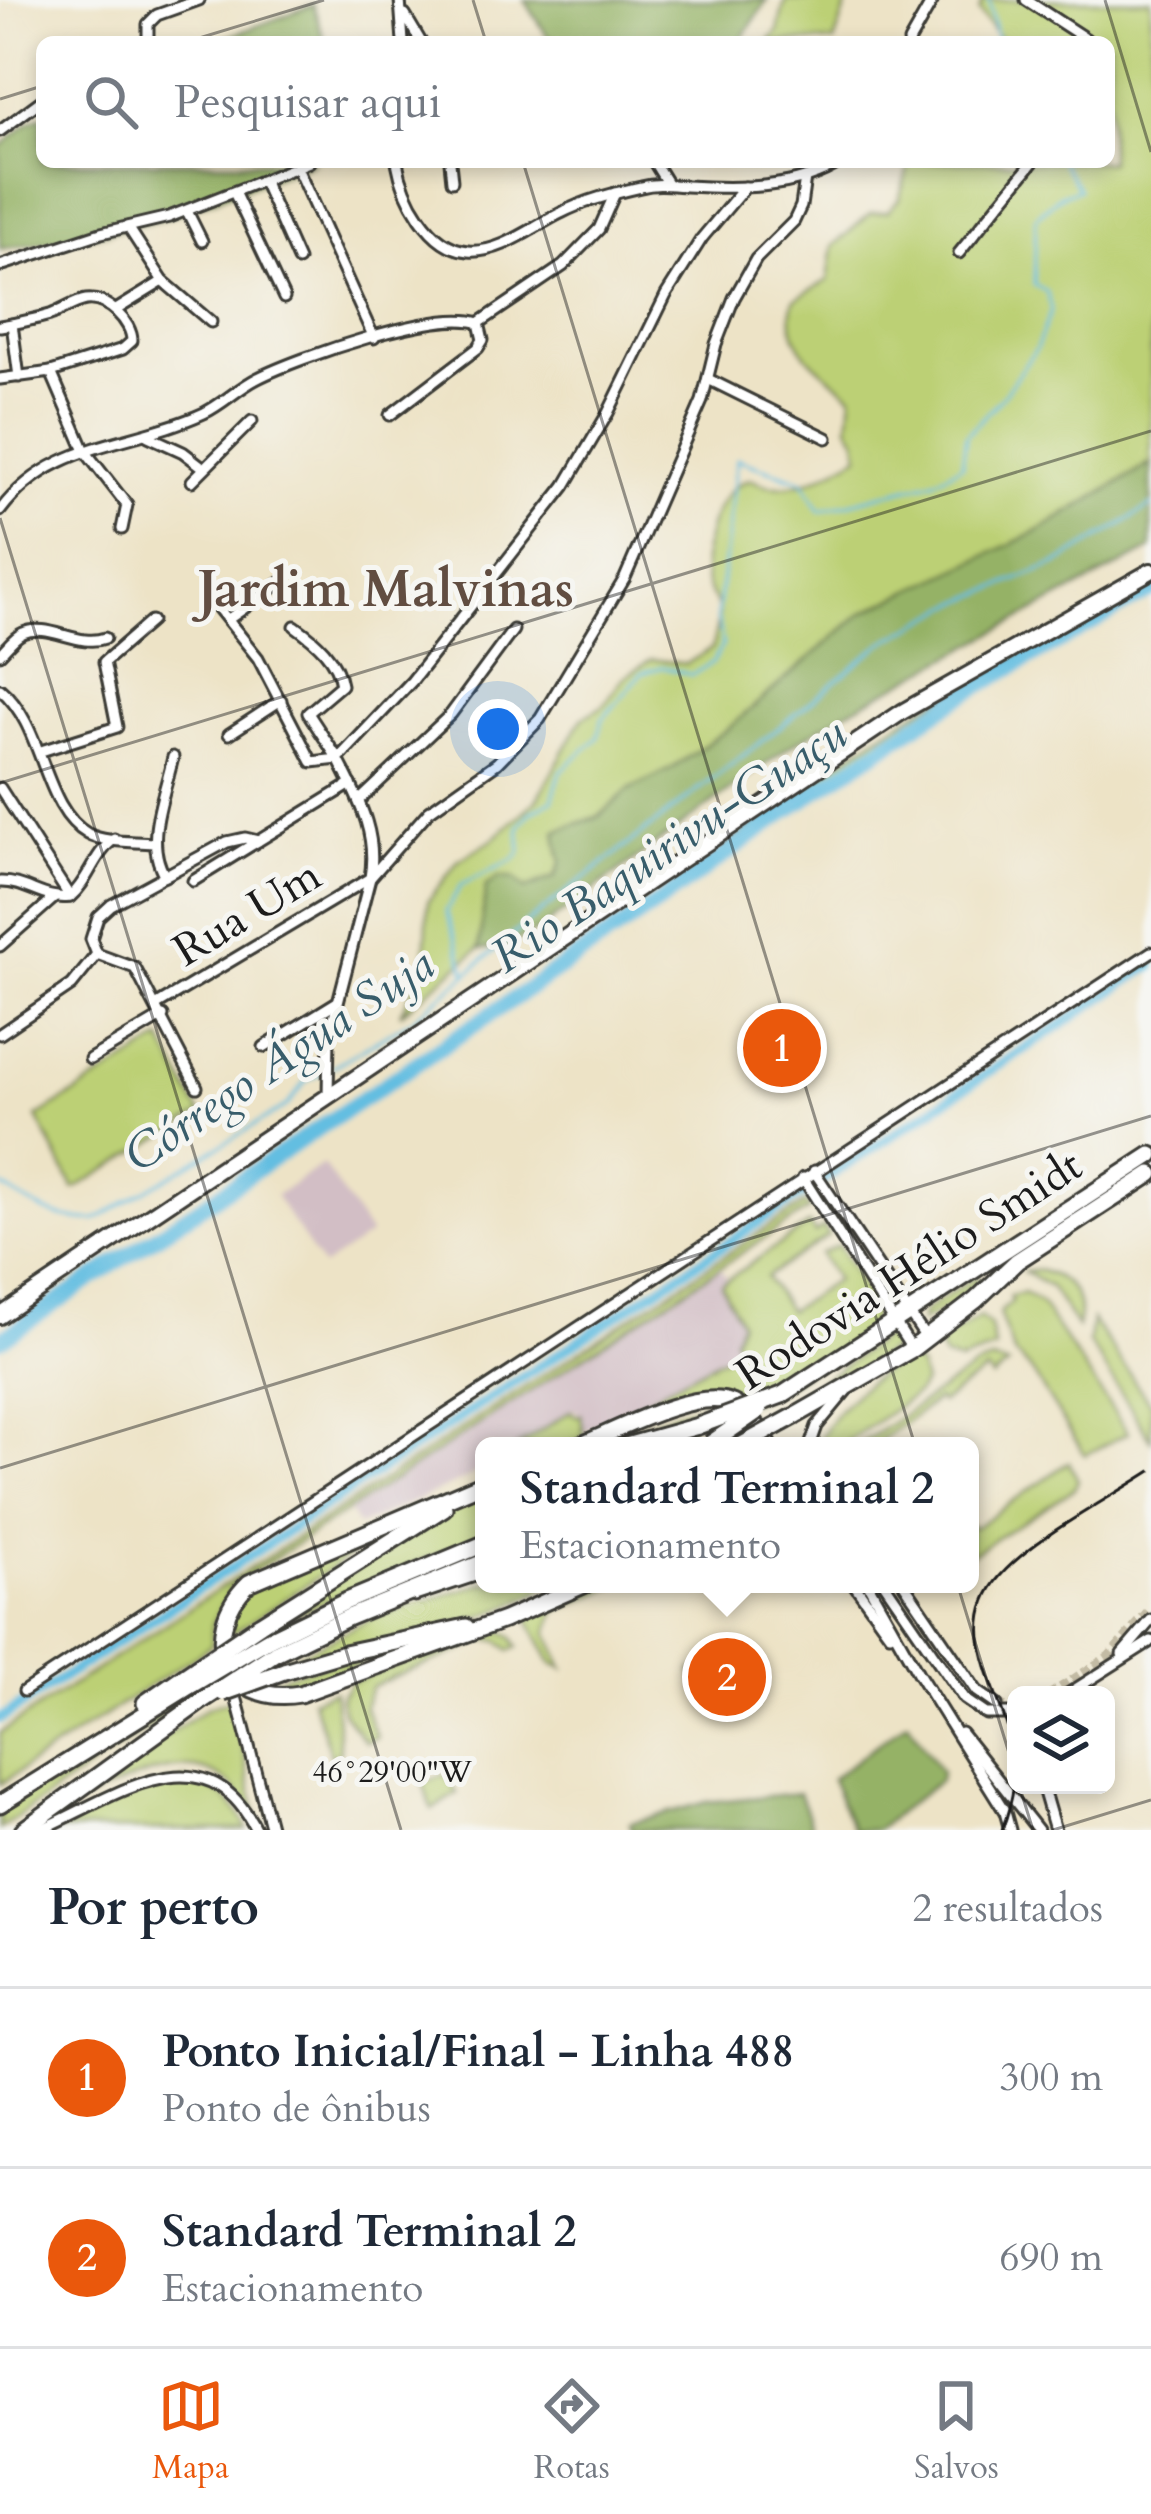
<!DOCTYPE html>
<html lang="pt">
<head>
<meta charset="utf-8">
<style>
  :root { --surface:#fff; --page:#f6f6f7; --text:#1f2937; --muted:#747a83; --line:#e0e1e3; --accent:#ea580c }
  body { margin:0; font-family:Cardo,serif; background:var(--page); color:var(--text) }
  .controls { position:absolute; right:36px; bottom:36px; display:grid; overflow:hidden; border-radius:18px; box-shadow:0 6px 18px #0003 }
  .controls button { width:108px; height:108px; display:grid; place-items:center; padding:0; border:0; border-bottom:3px solid var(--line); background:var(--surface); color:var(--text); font:60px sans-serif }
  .you { position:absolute; left:498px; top:729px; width:42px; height:42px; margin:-30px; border:9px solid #fff; border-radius:50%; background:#1a73e8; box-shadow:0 0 0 18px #1a73e833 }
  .badge { display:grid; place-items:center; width:78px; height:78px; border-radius:50%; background:var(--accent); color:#fff; font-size:39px; font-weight:700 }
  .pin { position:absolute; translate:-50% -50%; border:6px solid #fff; box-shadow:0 3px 12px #0006 }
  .popup { position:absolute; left:475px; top:1437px; width:504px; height:156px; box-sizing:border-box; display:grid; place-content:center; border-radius:18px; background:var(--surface); filter:drop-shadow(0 3px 9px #0005); font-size:39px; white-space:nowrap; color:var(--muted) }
  .popup b { font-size:45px; color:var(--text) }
  .popup::after { content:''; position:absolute; left:50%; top:100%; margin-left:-24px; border:24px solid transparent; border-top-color:var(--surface) }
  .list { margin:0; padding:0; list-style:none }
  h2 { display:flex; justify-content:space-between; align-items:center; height:156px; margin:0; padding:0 48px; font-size:51px }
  h2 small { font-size:39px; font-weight:400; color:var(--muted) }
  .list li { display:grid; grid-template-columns:78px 1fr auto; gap:36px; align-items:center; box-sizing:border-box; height:180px; padding:0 48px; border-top:3px solid var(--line) }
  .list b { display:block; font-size:45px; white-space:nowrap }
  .list p { margin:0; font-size:39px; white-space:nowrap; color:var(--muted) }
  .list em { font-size:39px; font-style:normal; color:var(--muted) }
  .icon { flex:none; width:66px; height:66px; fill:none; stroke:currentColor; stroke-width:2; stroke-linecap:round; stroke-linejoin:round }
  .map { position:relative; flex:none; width:1151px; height:1830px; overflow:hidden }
  .search { position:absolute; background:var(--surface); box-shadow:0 6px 18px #0003; left:36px; right:36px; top:36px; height:132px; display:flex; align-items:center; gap:30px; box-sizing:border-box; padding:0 42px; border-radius:18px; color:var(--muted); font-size:45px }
  .sheet { height:516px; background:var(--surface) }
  nav { display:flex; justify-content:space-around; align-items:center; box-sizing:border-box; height:168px; border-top:3px solid var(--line); background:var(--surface); font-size:33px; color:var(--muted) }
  nav a { display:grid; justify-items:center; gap:6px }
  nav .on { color:var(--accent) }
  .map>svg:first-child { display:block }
  .industrial { fill:#d2bec5 }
  .green { fill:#bcd074; stroke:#6c7648; stroke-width:3 }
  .forest { fill:#95b266; stroke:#586741; stroke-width:3 }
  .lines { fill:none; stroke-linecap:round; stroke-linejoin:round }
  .stream { stroke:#63bee1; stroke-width:3 }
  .canal { stroke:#63bee1; stroke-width:10 }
  .river { stroke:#63bee1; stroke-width:16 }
  .minor-tunnel { stroke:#c3bba4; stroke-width:9; stroke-dasharray:9 4.5; stroke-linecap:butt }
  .minor-casing { stroke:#3b3a36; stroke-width:15 }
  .secondary-casing { stroke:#3b3a36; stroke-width:20 }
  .primary-casing { stroke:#3b3a36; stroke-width:21 }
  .minor { stroke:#fff; stroke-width:9 }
  .secondary { stroke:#fff; stroke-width:14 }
  .primary { stroke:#fff; stroke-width:15 }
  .tram { stroke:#1c1c1c; stroke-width:3 }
  .primary-bridge-casing { stroke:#3b3a36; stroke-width:21; stroke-linecap:butt }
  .primary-bridge { stroke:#fff; stroke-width:15 }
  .ticks { fill:none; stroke:#1c1c1c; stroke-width:3; stroke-opacity:0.45 }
  .labels { text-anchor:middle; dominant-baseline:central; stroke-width:10; stroke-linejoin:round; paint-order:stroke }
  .street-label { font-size:45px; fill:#1c1c1c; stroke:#f6f6f2 }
  .water-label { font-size:48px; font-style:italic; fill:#385d6b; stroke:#f6f6f2 }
  .quarter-label { font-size:51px; font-weight:bold; fill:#614d41; stroke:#f6f6f2 }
  .ticks-label { font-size:30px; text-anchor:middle; fill:#1c1c1c; stroke:#f6f6f2; stroke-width:10; stroke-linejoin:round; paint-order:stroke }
</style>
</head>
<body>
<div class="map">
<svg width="1151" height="1830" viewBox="0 0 1151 1830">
  <rect width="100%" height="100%" fill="#f6f6f2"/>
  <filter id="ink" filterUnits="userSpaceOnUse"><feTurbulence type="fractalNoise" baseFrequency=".00833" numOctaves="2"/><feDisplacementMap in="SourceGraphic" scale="24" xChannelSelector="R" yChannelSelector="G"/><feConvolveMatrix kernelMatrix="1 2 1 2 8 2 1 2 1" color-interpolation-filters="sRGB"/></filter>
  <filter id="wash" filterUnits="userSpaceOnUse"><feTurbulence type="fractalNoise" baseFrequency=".004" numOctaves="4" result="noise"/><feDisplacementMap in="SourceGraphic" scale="48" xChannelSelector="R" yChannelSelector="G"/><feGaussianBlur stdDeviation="2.7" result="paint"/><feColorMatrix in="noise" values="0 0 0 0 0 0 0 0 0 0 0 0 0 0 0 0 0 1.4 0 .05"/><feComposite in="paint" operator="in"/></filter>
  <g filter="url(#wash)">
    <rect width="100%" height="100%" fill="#ede3c6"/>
    <g class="industrial">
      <polygon points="323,1164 370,1235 322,1267 275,1196"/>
      <polygon points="720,1267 729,1281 722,1287 742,1320 740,1347 584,1432 581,1415 573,1409 517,1446 484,1446 484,1467 466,1479 358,1526 349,1512"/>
    </g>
    <g class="green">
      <polygon points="785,0 849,0 834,42 768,42 778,31"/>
      <path d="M983,0H1151V463L1033,534L862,613L729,728L673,768L627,791L600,816L556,831L561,862L555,877L525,889L514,879L499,877L486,886L479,949L400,1014L425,964L428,901L458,861L492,840L537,800L582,718L603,706L623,678L652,659L686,664L712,648C714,637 720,620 718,610C717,601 708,593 706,584C698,549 714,488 751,479C785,499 828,474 859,455L857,439L849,426L852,395C821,368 781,347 794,300L828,280L833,246L871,213L888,211L899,199L910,162H1109V42H1002L979,11Z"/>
      <path d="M1151,581V586L1080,622L852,760L711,863L707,861C840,748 997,663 1151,581Z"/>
      <polygon points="162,1040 201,1114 74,1189 37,1117"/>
      <polygon points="805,1203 809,1209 232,1586 212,1624 212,1645 0,1784 0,1733"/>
      <path d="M809,1224L815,1233L824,1227L828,1236L766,1277L789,1311L836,1280L820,1254L838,1245L872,1303L873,1329L779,1391L746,1404C693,1368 658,1419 607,1420L738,1349L734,1339L740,1321L721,1284Z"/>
      <path d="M1038,1270C1068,1278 1085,1295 1077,1327L1050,1287L1024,1272Z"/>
      <polygon points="974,1277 980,1280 953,1305 921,1322 922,1313"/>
      <polygon points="1024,1293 1040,1303 1128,1433 1085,1455 1030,1369 1014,1354 999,1313 1012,1302 1010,1296"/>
      <polygon points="980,1317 990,1326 995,1349 960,1362 944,1357 939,1347 942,1340"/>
      <polygon points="1092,1320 1151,1405 1151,1440 1089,1343"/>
      <polygon points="898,1332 901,1343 821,1395 787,1411 813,1386 891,1333"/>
      <path d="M911,1358L920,1368L924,1383L916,1394L841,1446H817C831,1410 874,1371 911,1358Z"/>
      <polygon points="992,1361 1008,1366 992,1378 986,1371 941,1403 937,1400 872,1446 857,1446 975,1367"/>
      <polygon points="704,1405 732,1410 606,1446 592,1446 680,1410"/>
      <polygon points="571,1411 575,1416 581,1415 584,1437 562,1446 518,1446"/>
      <polygon points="1069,1462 1078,1480 1074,1489 970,1555 970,1525 974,1528"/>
      <polygon points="484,1490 484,1535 278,1621 408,1534"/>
      <polygon points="378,1534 361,1549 230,1635 228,1616 247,1589"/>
      <path d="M484,1583L552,1584C474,1630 380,1643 293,1663L286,1661L374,1617Z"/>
      <polygon points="602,1584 621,1584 556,1611 548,1632 563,1668 552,1663 527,1617"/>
      <polygon points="498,1629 512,1636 518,1647 510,1650 499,1641 487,1640 372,1686 364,1707 377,1737 366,1742 344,1714 340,1697 351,1682"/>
      <polygon points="424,1639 300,1687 280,1690 262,1686 286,1675"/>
      <polygon points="716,1662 725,1688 698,1691 692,1671"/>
      <polygon points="196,1689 198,1693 0,1829 0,1810"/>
      <polygon points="334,1691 340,1752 331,1756 312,1699"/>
      <path d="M233,1699L259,1829C216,1724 135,1778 61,1812L58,1808L208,1707Z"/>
      <polygon points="445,1774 457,1793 432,1810 423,1783"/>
      <path d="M185,1779C215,1787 236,1800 247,1830H57L143,1788Z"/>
    </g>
    <g class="forest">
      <polygon points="525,0 767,0 740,42 551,42"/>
      <polygon points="313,5 325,42 214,42"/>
      <polygon points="42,116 42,162 314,162 169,217 92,236 0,249 0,147 29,122"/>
      <polygon points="1151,464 1151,549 846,712 790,746 539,930 503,948 479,949 486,886 499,877 514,879 525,889 555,877 561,862 556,831 600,816 627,791 673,768 729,728 862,613 1033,534"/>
      <polygon points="908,1721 941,1772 940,1780 876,1830 853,1830 831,1779"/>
      <polygon points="799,1793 813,1830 632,1830 630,1823 707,1802"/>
    </g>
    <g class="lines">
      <g class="stream">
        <polyline points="989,0 997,42"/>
        <polyline points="468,973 533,918 775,731 881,644 953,605 1059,563 1151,506"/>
        <polyline points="332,1067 413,1019 467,974 446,911 461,885 515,859 521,852 519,827 530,813 552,800 561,771 598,738 602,720 642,673 662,667 692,675 713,662 723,644 717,617 737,459 803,481 820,511 934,481 962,465 966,435 1001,398 1036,349 1051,311 1047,292 1034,285 1036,217 1061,195 1079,189 1061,162"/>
        <path d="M0,1185C32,1206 56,1222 96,1220L287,1106L306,1081L324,1072"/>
      </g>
      <polyline class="canal" points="0,1719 1151,966"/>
      <polyline class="river" points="0,1340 655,905 813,793 958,698 1151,590"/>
    </g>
  </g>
  <g filter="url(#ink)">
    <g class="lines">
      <g class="minor-tunnel">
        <polyline points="1049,1695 1109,1656 1151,1609"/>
        <polyline points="997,1705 1016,1708"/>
      </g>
      <g class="minor-casing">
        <g id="minor">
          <polyline points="400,0 403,42"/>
          <polyline points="1026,0 1086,39"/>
          <polyline points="405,15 421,42"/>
          <polyline points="148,42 148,24 157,15 199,0"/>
          <polyline points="909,42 933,0"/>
          <polyline points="0,131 42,100"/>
          <path d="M397,162C403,196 429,248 468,251C500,254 534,226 561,213C586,200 614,193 641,187C657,183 670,185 686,186C736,189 797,190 840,162"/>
          <polyline points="450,162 452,181"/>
          <polyline points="654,162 667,183"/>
          <polyline points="297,168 374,338"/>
          <polyline points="263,181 298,260"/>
          <polyline points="234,192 284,298"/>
          <polyline points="187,211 202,241"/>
          <polyline points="128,227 163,281 211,322"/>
          <polyline points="959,253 1033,162"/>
          <polyline points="0,266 101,233 169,217 309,162"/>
          <polyline points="116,310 163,281"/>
          <polyline points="479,323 563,266 599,229 615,193"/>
          <path d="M12,324C24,321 37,319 50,315C62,311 74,302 86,300C107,297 132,322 132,341L123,349L51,372"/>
          <polyline points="0,326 12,324 19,377"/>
          <polyline points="0,379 51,372 85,451 127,505 122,529"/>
          <polyline points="708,379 827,438"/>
          <polyline points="148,436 183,452 204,468"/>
          <polyline points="192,481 252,421"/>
          <path d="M0,511C52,441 130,447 204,413C223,404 238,388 258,378C297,358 440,308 479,323L483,340L478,348L390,415"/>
          <path d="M207,594L258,658L312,762L338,759L308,713L341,685C337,659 316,641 295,626"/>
          <polyline points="230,618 280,583"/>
          <path d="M0,654C7,647 15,636 23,633C48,622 79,648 105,638"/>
          <path d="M0,689C45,726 42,808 88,834C105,843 134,841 153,843"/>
          <polyline points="229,734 281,700"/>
          <polyline points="41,751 117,727 104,662 151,621"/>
          <polyline points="0,788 70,897"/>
          <polyline points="359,801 451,714 513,630"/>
          <path d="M165,876C143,841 165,795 173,757"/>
          <polyline points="193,881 351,784"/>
          <path d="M0,882C26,881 44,901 70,897C89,881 93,855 114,839"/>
          <polyline points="0,946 54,898"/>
          <polyline points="157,1005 370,878 429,811 497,763 540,719 625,578 702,401 716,344 734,298 756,259 794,221 801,206 805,178"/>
          <polyline points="0,1034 72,985 97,954"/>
          <polyline points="264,1047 337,1002"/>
          <polyline points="90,1059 163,1016"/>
          <polyline points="197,1087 135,968 97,954 91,939 98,917 111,905 227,842 245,838 258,841"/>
          <path d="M328,1096L329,1037L370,878C378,832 358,799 338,759L412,681L565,486L608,413L666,295L702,238L745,187"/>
          <polyline points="814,1171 926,1338"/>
          <polyline points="803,1178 912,1349"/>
          <polyline points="810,1446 817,1426 846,1391"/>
          <polyline points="854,1584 890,1634"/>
          <polyline points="868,1584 918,1673 1005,1812 1010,1830"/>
          <polyline points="885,1584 964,1699 986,1714 1016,1714"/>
          <polyline points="904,1584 977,1691 997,1705"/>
          <polyline points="415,1596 484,1573"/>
          <polyline points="1122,1654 1151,1620"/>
          <polyline points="234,1689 271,1830"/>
          <polyline points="24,1691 1151,952"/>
          <polyline points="1066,1695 1151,1641"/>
          <polyline points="961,1733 1038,1830"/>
          <polyline points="1042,1785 1055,1830"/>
          <path d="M40,1830C115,1797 205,1727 256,1830"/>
        </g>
      </g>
      <g class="secondary-casing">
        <polyline id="secondary" points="0,1316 902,712 1151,571"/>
      </g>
      <g class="primary-casing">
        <g id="primary">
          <polyline points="782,1395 1151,1155"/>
          <polyline points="795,1416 912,1349 976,1300 1017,1261 1151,1174"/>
          <path d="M579,1446C614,1432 696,1387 732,1403C749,1410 760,1431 769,1446"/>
          <polyline points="626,1446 698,1426"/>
          <path d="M484,1483L249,1583C197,1633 225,1707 300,1694L504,1620L586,1584"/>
          <polyline points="259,1625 444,1508"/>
          <polyline points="267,1640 347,1601 484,1544"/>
          <polyline points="275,1653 349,1617 484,1562"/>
          <polyline points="284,1671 344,1653 466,1627"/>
          <polyline points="145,1703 187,1674"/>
          <polyline points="0,1804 193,1684"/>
          <polyline points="23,1830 203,1700"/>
        </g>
      </g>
      <use href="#minor" class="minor"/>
      <use href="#secondary" class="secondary"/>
      <use href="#primary" class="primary"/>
      <path class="tram" d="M1002,1830C1013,1800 1019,1772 1011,1740C998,1685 954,1628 1000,1576C1034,1537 1107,1500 1151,1471"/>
      <g class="primary-bridge-casing">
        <g id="primary-bridge">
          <polyline points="698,1426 782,1395"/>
          <polyline points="710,1444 759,1410"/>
          <polyline points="740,1446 795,1416"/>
          <polyline points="187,1674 259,1625"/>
          <polyline points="193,1684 267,1640"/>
          <polyline points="223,1693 284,1671"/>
          <polyline points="203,1700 275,1653"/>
        </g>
      </g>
      <use href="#primary-bridge" class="primary-bridge"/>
    </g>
  </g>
  <path class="ticks" d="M473,0L486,42M1105,0L1151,152M186,42L324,0M0,99L42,86M523,162L1016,1776M0,518L401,1830M0,783L1151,431M0,1468L1151,1116M1019,1785L1033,1830M1053,1830L1151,1800"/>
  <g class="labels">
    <g class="street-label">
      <text transform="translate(247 913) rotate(-31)">Rua Um</text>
      <text transform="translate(909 1270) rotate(-33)">Rodovia Hélio Smidt</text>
    </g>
    <g class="water-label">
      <text transform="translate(669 845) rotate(-34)">Rio Baquirivu-Guaçu</text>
      <text transform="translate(279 1060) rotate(-34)">Córrego Água Suja</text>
    </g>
    <g class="quarter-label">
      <text x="386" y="590">Jardim Malvinas</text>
    </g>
  </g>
  <g class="ticks-label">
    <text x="392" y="1782">46°29'00"W</text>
  </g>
</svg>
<div class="controls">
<button><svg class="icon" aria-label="layers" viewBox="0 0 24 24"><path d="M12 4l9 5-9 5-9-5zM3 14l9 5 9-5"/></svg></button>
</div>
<div class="you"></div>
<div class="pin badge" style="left:782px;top:1048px">1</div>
<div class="pin badge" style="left:727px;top:1677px">2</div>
<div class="popup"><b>Standard Terminal 2</b>Estacionamento</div>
<div class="search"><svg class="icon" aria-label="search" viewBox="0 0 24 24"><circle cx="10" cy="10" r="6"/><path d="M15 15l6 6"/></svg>Pesquisar aqui</div>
</div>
<section class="sheet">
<h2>Por perto<small>2 resultados</small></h2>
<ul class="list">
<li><span class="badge">1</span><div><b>Ponto Inicial/Final - Linha 488</b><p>Ponto de ônibus</p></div><em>300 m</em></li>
<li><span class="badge">2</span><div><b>Standard Terminal 2</b><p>Estacionamento</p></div><em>690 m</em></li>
</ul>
</section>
<nav>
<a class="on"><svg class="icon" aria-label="map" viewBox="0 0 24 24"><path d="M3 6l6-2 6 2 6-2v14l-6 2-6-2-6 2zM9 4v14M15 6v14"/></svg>Mapa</a>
<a><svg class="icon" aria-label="directions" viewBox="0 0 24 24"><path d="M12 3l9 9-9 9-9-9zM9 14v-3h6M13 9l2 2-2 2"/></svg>Rotas</a>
<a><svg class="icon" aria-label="saved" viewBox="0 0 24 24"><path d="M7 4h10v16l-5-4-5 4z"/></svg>Salvos</a>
</nav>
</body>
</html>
